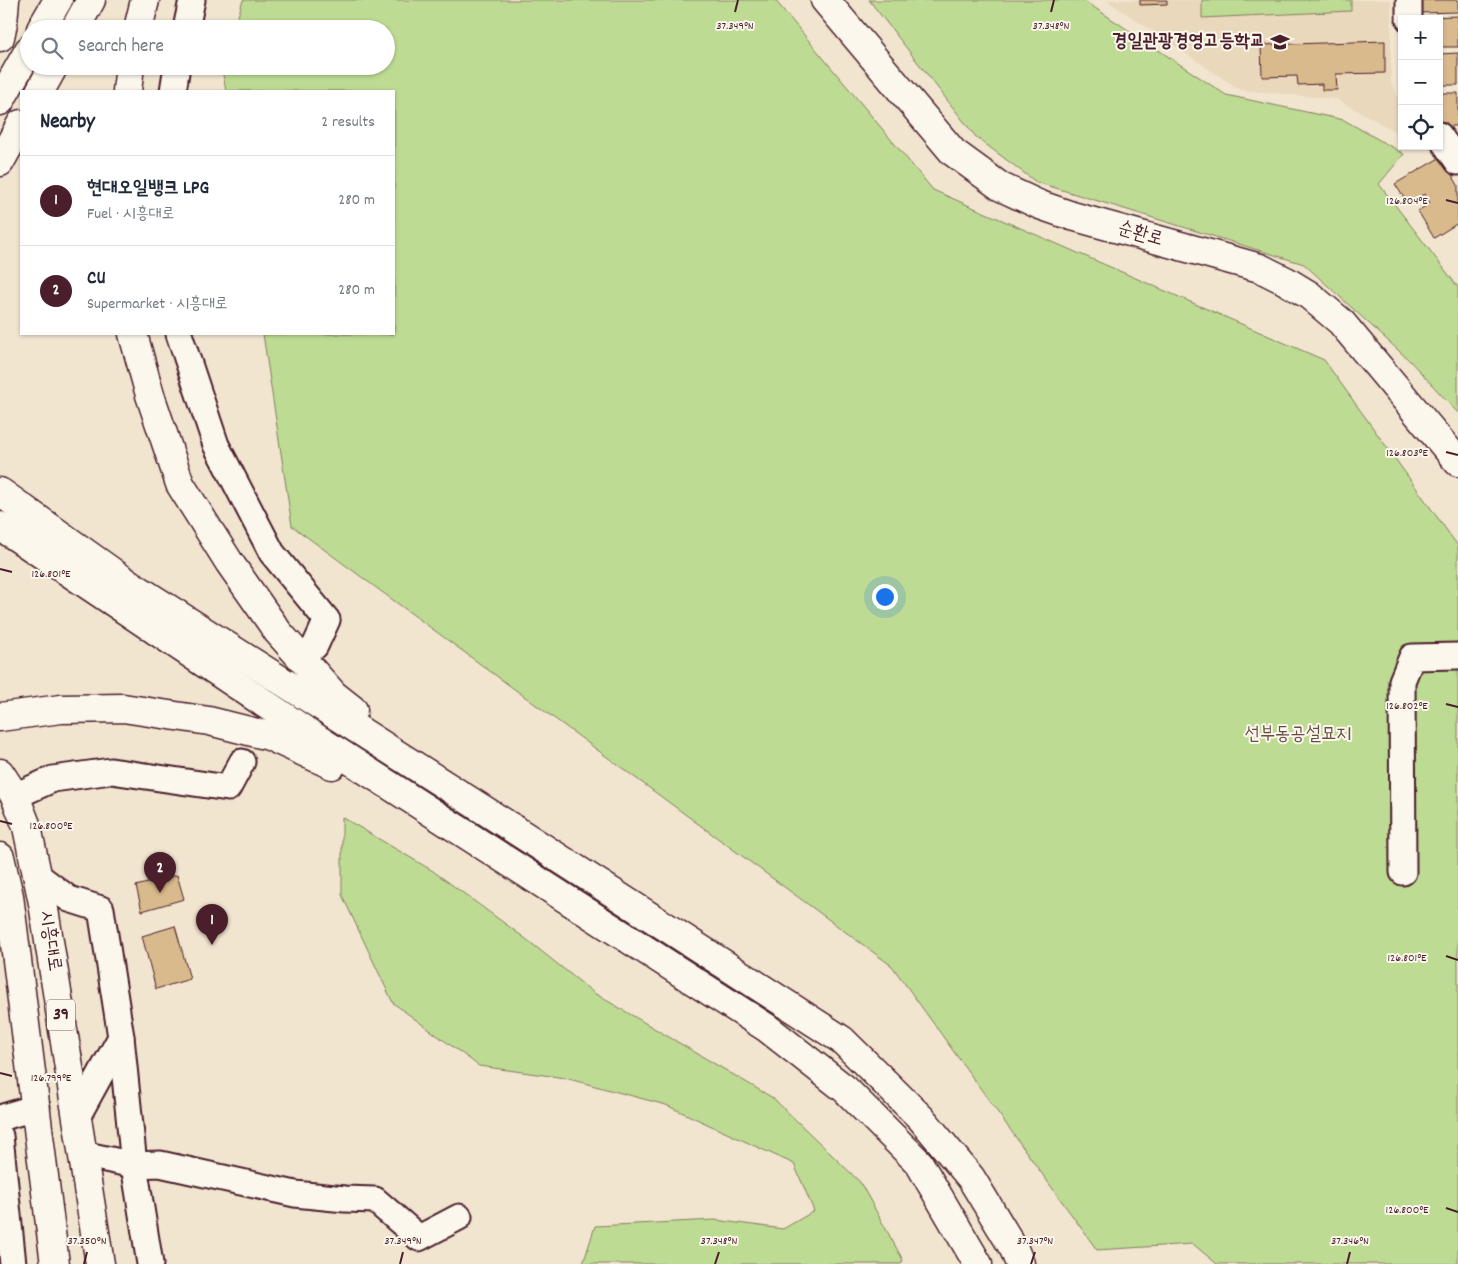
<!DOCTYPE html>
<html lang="en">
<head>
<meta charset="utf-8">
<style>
  :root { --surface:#fff; --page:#f2f2f3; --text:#1f2937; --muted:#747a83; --line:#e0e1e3; --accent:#4a1f2b }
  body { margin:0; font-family:Dekko,"Poor Story",sans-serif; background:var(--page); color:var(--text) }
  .controls { position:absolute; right:15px; top:15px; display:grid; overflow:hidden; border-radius:0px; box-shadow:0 1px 4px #0004 }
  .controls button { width:45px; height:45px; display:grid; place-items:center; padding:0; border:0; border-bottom:1px solid var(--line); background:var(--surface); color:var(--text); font:25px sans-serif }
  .you { position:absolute; left:884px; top:596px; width:18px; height:18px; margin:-12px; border:4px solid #fff; border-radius:50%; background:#1a73e8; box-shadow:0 0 0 8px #1a73e833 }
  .badge { display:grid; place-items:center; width:32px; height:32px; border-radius:50%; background:var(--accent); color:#fff; font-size:16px; font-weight:700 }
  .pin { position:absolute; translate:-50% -41px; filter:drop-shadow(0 1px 2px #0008) }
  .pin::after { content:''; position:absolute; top:26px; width:18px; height:15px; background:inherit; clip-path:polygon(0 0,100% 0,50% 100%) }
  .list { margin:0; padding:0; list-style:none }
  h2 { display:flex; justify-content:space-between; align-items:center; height:65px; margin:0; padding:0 20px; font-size:21px }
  h2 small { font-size:16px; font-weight:400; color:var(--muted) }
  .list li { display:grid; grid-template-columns:32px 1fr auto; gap:15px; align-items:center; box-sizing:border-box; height:90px; padding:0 20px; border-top:1px solid var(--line) }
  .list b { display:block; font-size:19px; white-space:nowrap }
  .list p { margin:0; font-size:16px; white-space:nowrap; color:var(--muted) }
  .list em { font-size:16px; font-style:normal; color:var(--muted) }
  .icon { flex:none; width:28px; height:28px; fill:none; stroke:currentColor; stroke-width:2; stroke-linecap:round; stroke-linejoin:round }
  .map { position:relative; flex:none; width:1458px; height:1264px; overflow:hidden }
  .search { position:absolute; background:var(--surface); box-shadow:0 1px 4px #0004; left:20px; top:20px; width:375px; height:55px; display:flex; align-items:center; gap:12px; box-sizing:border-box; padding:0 18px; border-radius:28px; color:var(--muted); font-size:19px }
  .panel { position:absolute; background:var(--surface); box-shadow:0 1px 4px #0004; left:20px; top:90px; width:375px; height:245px; border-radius:0px }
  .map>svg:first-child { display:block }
  .built { fill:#ead8bc }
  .green { fill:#bddb93; stroke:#847d5f }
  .building { fill:#d9ba8d; stroke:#4a1f2b }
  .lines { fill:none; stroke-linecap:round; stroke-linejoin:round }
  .minor-casing { stroke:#4a1f2b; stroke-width:29 }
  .major-casing { stroke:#4a1f2b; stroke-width:31 }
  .highway-casing { stroke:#4a1f2b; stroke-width:31 }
  .minor { stroke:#fbf7ec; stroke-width:25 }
  .major { stroke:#fbf7ec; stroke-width:28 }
  .highway { stroke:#fbf7ec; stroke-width:28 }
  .ticks { fill:none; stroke:#4a1f2b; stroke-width:2 }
  .labels { text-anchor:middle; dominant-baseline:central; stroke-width:4; stroke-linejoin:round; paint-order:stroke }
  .shield { fill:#fbf7ec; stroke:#7f6065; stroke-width:1 }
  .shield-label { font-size:18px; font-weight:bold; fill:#4a1f2b }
  .poi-label { font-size:19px; font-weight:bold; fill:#4a1f2b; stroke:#fbf7ec; text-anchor:end }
  .street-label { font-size:19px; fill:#4a1f2b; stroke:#fbf7ec }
  .park-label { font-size:19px; fill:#674e45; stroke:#fbf7ec }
  .ticks-label { font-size:12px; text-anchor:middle; fill:#4a1f2b; stroke:#fbf7ec; stroke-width:4; stroke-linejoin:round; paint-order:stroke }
</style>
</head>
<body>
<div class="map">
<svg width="1458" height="1264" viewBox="0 0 1458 1264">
  <rect width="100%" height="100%" fill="#f1e5d0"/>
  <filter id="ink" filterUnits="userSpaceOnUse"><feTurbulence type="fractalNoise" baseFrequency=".02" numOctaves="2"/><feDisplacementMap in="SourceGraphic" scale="10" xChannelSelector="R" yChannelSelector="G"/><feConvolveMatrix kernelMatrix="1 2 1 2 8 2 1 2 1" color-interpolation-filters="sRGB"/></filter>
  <g filter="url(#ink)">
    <polygon class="built" points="1106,0 1391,0 1391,83 1402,103 1402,135 1336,99 1240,90"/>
    <g class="green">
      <polygon points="243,0 775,0 933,190 1324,360 1458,546 1458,1264 1217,1264 1193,1244 1097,1250 892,966 292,526 263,334 394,334 394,91 226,91 222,69 223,66 386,66 386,29 234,29"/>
      <polygon points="869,0 1083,0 1226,95 1344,120 1404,154 1379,184 1458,287 1458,413 1410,361 1304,264 1036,182 976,137"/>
      <polygon points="1202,0 1351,0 1351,11 1202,18"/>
      <polygon points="342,817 433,871 526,939 594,993 773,1098 860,1182 903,1260 901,1264 583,1264 595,1226 715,1220 783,1229 814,1211 794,1164 666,1105 565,1078 479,1066 393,1003 342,895"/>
    </g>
    <g class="building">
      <polygon points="1140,0 1167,0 1167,4 1140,5"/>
      <polygon points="1420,0 1458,0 1458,12 1420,13"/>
      <polygon points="1458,16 1458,47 1439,47 1439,19 1427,19 1427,17"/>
      <polygon points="1385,41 1385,73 1336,74 1337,90 1322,90 1322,84 1298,85 1297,76 1262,77 1261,45"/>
      <polygon points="1458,53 1458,85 1439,85 1439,54"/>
      <polygon points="1439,93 1458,93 1458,126 1446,126 1446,122 1439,122"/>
      <polygon points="1441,157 1458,185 1458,223 1434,238 1418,211 1430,203 1424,194 1408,204 1395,184"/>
      <polygon points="177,875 184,899 142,911 136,886"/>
      <polygon points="175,926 190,979 156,989 142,936"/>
    </g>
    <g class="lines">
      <g class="minor-casing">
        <g id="minor">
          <polyline points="1409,0 1409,19"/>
          <polyline points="186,29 192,0"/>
          <polyline points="173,91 177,66"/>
          <polyline points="1439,135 1458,162"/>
          <polyline points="179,334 216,445 272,553 327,620 315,646"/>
          <polyline points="15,796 53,779 111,771 228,788 242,762"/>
          <polyline points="1403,872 1402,681 1412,657 1458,656"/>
          <polyline points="37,875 69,899 101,909 121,1037 134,1165 150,1264"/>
          <polyline points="77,1117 121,1037"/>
          <polyline points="0,1118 37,1107"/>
          <polyline points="0,1136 13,1264"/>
          <polyline points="82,1154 134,1165 160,1164 295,1194 345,1199 375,1200 419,1238 459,1217"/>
        </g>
      </g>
      <g class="major-casing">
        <g id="major">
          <polyline points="825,0 953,152 1001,187 1040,205 1072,216 1260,268 1286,281 1309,295 1341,322 1458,462"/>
          <polyline points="0,773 15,796 27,827 43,903 100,1264"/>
          <polyline points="0,857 9,896 55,1264"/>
        </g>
      </g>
      <g class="highway-casing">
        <g id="highway">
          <polyline points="41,29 58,0"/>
          <polyline points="75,29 91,0"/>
          <polyline points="138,29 145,0"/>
          <polyline points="0,37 3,23 5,0"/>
          <polyline points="40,91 54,66"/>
          <polyline points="127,91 130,66"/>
          <polyline points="0,101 29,50"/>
          <polyline points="0,162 21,124"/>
          <polyline points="133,334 150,395 180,484 229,562 278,632 334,695 353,710"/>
          <polyline points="0,492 122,579 481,808 842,1040 921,1118 971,1178 1014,1249 1020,1264"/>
          <polyline points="0,526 319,740 767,1028 845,1089 919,1163 978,1264"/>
          <polyline points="0,717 61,709 123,708 209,721 269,736 332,765"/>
        </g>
      </g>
      <use href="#minor" class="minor"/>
      <use href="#major" class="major"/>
      <use href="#highway" class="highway"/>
    </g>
  </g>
  <path class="ticks" d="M735,12L738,0M1051,12L1054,0M1446,200L1458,203M1446,452L1458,455M0,569L12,572M1446,704L1458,707M0,821L12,824M1446,956L1458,960M0,1073L12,1076M1446,1208L1458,1212M84,1264L87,1252M400,1264L403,1252M715,1264L719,1252M1031,1264L1035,1252M1347,1264L1350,1252"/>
  <defs>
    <g id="school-bare" transform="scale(1.5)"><path d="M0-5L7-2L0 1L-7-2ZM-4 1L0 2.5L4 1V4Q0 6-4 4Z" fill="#4a1f2b" stroke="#fbf7ec" stroke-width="2.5" paint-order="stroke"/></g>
  </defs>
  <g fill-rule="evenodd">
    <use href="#school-bare" x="1280" y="42"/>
  </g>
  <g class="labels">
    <rect class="shield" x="47" y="999.5" width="28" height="31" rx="4"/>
    <g class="shield-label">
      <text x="61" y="1015">39</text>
    </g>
    <g class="poi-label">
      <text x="1265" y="42">경일관광경영고등학교</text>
    </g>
    <g class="street-label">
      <text transform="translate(1140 235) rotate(16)">순환로</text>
      <text transform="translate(49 941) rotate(81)">시흥대로</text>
    </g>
    <g class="park-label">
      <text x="1298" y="735">선부동공설묘지</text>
    </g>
  </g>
  <g class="ticks-label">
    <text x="735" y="29">37.349°N</text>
    <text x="1051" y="29">37.348°N</text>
    <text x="1407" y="204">126.804°E</text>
    <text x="1407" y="456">126.803°E</text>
    <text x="51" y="577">126.801°E</text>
    <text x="1407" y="709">126.802°E</text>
    <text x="51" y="829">126.800°E</text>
    <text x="1407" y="961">126.801°E</text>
    <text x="51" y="1081">126.799°E</text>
    <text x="1407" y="1213">126.800°E</text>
    <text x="87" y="1244">37.350°N</text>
    <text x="403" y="1244">37.349°N</text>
    <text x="719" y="1244">37.348°N</text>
    <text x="1035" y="1244">37.347°N</text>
    <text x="1350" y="1244">37.346°N</text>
  </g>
</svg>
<div class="controls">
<button>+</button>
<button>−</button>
<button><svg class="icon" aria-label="locate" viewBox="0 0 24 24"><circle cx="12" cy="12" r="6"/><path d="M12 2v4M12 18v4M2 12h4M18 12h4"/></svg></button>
</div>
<div class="you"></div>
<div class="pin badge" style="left:212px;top:945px">1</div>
<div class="pin badge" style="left:160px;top:893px">2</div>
<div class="search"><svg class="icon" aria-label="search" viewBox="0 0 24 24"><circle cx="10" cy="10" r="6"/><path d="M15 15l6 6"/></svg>Search here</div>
<section class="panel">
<h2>Nearby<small>2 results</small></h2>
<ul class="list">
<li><span class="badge">1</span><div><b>현대오일뱅크 LPG</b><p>Fuel · 시흥대로</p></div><em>280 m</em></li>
<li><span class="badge">2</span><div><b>CU</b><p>Supermarket · 시흥대로</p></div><em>280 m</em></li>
</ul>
</section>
</div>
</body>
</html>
